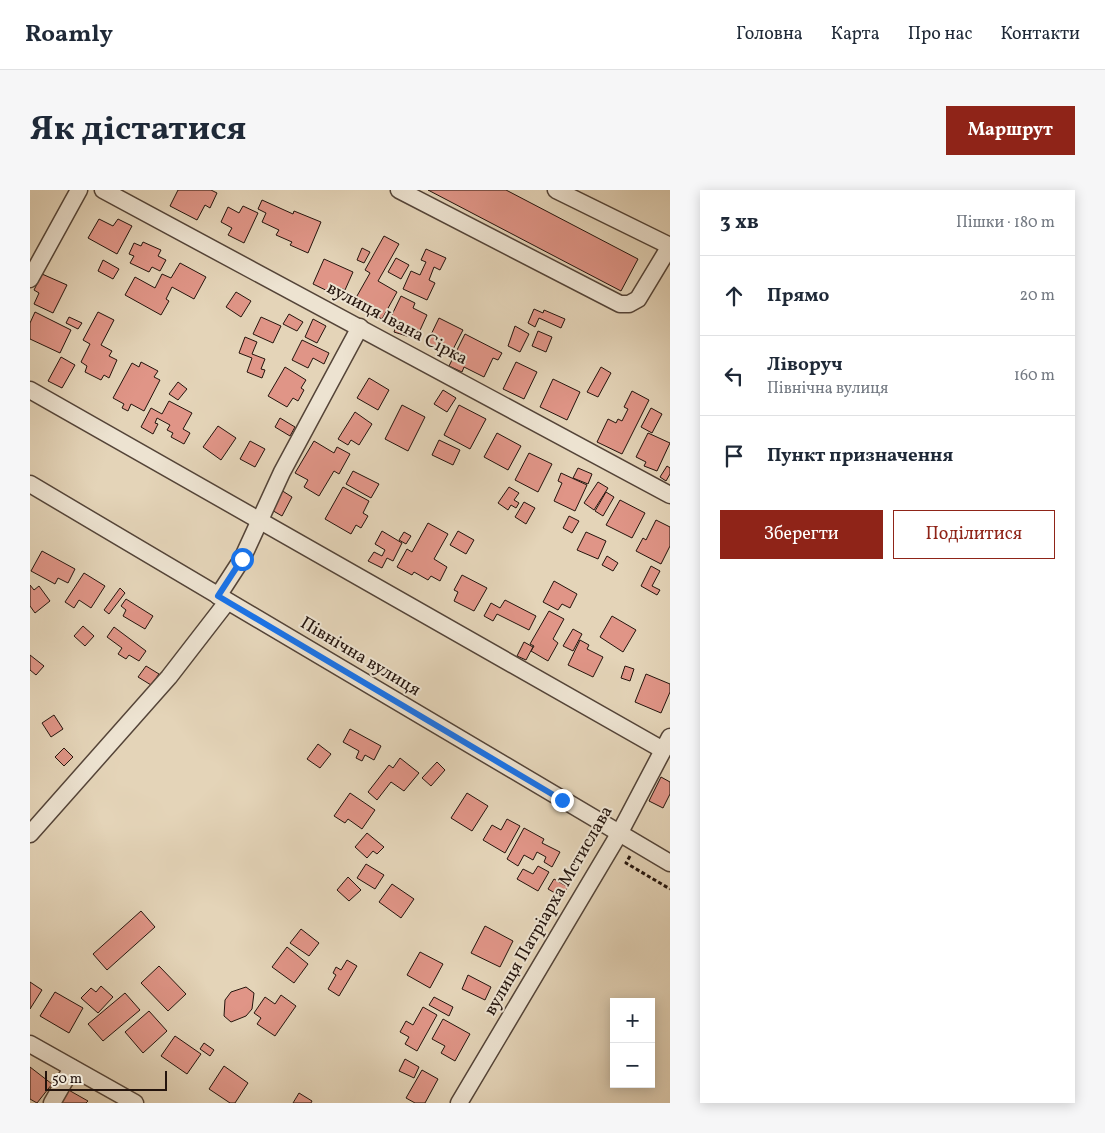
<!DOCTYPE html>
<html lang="uk">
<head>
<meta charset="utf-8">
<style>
  :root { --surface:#fff; --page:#f6f6f7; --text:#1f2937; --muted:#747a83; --line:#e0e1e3; --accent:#8f2418 }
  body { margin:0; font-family:Vollkorn,serif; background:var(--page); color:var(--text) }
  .controls { position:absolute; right:15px; bottom:15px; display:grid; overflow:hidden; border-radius:0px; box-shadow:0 2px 12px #0003 }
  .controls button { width:45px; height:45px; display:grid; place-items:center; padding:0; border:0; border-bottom:1px solid var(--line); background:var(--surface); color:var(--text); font:25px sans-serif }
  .scale { position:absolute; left:15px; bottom:12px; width:122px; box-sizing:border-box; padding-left:5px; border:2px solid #24140d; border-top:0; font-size:14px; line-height:18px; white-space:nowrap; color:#24140d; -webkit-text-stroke:4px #ede3d1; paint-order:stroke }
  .stop { position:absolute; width:15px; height:15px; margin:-11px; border:4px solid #1a73e8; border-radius:50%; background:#fff }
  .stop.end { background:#1a73e8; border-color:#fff; box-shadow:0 1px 5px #0008 }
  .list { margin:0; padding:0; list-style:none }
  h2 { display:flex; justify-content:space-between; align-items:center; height:65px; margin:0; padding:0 20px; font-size:21px }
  h2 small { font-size:16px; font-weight:400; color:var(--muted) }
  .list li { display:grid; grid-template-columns:32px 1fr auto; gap:15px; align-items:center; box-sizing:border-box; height:80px; padding:0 20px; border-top:1px solid var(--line) }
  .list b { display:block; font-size:19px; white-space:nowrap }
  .list p { margin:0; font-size:16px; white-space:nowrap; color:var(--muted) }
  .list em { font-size:16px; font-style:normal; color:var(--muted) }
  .actions { display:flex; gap:10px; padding:15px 20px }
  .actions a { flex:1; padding:11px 0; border:1px solid var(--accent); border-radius:0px; text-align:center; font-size:18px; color:var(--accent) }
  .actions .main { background:var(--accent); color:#fff }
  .icon { flex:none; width:28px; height:28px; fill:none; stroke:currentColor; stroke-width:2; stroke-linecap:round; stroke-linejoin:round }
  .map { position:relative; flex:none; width:640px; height:913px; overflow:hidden; border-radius:0px }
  header { display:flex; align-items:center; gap:30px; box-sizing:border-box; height:70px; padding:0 25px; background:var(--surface); border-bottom:1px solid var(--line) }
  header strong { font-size:24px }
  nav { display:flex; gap:28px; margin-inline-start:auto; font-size:18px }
  .intro { display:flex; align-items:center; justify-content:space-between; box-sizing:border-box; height:120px; padding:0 30px }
  h1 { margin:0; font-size:35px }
  .button { padding:12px 22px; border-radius:0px; background:var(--accent); color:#fff; font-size:18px; font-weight:700 }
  main { display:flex; gap:30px; padding:0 30px }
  aside { flex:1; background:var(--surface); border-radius:0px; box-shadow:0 2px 12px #0003 }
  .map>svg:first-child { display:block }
  .building { fill:#e09587; stroke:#24140d }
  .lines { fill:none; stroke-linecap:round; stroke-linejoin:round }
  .minor-casing { stroke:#544438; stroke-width:19 }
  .path { stroke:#24140d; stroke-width:3; stroke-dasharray:4 2.5; stroke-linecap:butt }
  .minor { stroke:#ede3d1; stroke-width:16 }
  .route { stroke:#1a73e8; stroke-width:6 }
  .labels { text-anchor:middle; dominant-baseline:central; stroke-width:4; stroke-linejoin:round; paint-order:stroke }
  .street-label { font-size:18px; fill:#24140d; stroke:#ede3d1 }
</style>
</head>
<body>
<header>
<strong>Roamly</strong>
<nav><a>Головна</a><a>Карта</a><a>Про нас</a><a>Контакти</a></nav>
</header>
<div class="intro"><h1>Як дістатися</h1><a class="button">Маршрут</a></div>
<main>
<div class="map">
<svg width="640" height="913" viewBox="0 0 640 913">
  <rect width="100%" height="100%" fill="#e4d4b8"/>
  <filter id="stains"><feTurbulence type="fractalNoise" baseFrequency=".004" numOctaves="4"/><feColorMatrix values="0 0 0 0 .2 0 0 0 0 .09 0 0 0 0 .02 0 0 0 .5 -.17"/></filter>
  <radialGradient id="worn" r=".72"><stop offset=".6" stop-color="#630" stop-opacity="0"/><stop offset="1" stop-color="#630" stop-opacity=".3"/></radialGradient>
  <g class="building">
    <polygon points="148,0 181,0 187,3 180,18 175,15 167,30 140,16"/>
    <polygon points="398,0 476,0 608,69 591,101"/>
    <polygon points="232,10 263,24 264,21 291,32 278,63 260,55 262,52 246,45 249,40 232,32 236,23 228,19"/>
    <polygon points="213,16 228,23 214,53 198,45 202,38 191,32 198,17 209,23"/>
    <polygon points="69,29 83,36 88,29 102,36 87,64 58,48"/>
    <polygon points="354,46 369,54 348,91 367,102 352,129 323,113 340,83 335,80"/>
    <polygon points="113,52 131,60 128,66 136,70 130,81 122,77 119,82 100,73 104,66 99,64 104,53 111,56"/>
    <polygon points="332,58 340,62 334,73 327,70"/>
    <polygon points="396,59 416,68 410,80 404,77 399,90 405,93 397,110 373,99 381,81 390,85 396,72 391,70"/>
    <polygon points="366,68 379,75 371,89 358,82"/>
    <polygon points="294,69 323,82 315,100 308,97 304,104 283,94"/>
    <polygon points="73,70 89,79 83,89 68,81"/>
    <polygon points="150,73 176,87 164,109 142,97 136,109 139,111 131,125 95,105 105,87 125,98 132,84 141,88"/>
    <polygon points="12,84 37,95 23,123 4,114 9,103 4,100"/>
    <polygon points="206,102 221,111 211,127 196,117"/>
    <polygon points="371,106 385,113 383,118 397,125 386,149 364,142 366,137 358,133"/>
    <polygon points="504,119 513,123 514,120 535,129 531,138 509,128 505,137 498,133"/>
    <polygon points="5,122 41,140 30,163 0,149 0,133"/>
    <polygon points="68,122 84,130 71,155 82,161 79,166 87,170 79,188 74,185 71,190 55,182 57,176 51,172 60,154 53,150"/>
    <polygon points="259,124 273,132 267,141 253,134"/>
    <polygon points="39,127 52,133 48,139 36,133"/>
    <polygon points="231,127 251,136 243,153 223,144"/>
    <polygon points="409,128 433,140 419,167 396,155"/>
    <polygon points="283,129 296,136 287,153 275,147"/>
    <polygon points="485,136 499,144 490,162 478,156"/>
    <polygon points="508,141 522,147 516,162 502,156"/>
    <polygon points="435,144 472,163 468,170 463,168 454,187 434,177 432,182 419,176"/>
    <polygon points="215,147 227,152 222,164 235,169 231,179 235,180 232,188 217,182 222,168 209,163"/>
    <polygon points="272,150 299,163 294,174 283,168 278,178 262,170"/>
    <polygon points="31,167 45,175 32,198 18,191"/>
    <polygon points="111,172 128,181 124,187 130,190 114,221 101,214 98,221 92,218 94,214 83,208 102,173 109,177"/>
    <polygon points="486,172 507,182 494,209 473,199"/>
    <polygon points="255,177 276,190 271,198 274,200 268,211 263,208 257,217 238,206"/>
    <polygon points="571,177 581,183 568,207 557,202"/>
    <polygon points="339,188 359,200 348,220 327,208"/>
    <polygon points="523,189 550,202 537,230 510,217"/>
    <polygon points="148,192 157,199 148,210 139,204"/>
    <polygon points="413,200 426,208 417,222 404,214"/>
    <polygon points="602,201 619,210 592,264 567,252 578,229 586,233 588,229 592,231 598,219 594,217"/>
    <polygon points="139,211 162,223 153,239 160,243 154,254 141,247 143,243 137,240 140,235 127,228 125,233 128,234 123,244 111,237 121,218 132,224"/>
    <polygon points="372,215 395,227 378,261 355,249"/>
    <polygon points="429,215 456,229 440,259 414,245"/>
    <polygon points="621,218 632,224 622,243 611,237"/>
    <polygon points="325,222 342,234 329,255 321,250 318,255 308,249"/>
    <polygon points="250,228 265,237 260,246 245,237"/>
    <polygon points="188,236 206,248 191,270 173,257"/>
    <polygon points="467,243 491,256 478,280 454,267"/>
    <polygon points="618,243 640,253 627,281 614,276 616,272 606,267"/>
    <polygon points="409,250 430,260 423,275 402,265"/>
    <polygon points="220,251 235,259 225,277 210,269"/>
    <polygon points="284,251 304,263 307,257 320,264 309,284 304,281 289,306 274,297 278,290 265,283"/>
    <polygon points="499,263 522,274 508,302 485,290"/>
    <polygon points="637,276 640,278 640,284 636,291 630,287"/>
    <polygon points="548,278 562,284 558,294 543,288"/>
    <polygon points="323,281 349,294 341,308 316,294"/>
    <polygon points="531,283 557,295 545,321 524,311 532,293 528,291"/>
    <polygon points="568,292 578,298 564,320 554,313"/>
    <polygon points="313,297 339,311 333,323 338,326 331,338 326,335 321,344 295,329"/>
    <polygon points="479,297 489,303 484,310 489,313 486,318 481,315 478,320 468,313"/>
    <polygon points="251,300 262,307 252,326 240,319"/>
    <polygon points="576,302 584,307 573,326 565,321"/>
    <polygon points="590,310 615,323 602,348 576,335"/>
    <polygon points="494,312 505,318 496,334 485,327"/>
    <polygon points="539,326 549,331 542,343 533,338"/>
    <polygon points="626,330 640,337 640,356 631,374 606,361 613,348 616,350"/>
    <polygon points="398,333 418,344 404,369 417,377 410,391 401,386 398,390 384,382 382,385 367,377 377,359 382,362"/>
    <polygon points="352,341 372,353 363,371 357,368 352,378 338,371 344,362 352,366 355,360 345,354"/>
    <polygon points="428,341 444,350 436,364 420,355"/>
    <polygon points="374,342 381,346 376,354 369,350"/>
    <polygon points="556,342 576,351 568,369 547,360"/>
    <polygon points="12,361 45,379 38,393 28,388 25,394 1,381"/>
    <polygon points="577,366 588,373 583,381 572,375"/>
    <polygon points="621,376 630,381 622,396 630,400 627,405 611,396"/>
    <polygon points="54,383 75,396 61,418 49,410 44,418 35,412"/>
    <polygon points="432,385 457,398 444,421 424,411 428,402 424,400"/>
    <polygon points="524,391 547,404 540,418 532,414 528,420 513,412"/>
    <polygon points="0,395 4,400 9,396 20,411 5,423 0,416"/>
    <polygon points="90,398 95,403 79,424 74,420"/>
    <polygon points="96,409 123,426 115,439 93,426 96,420 91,416"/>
    <polygon points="475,410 506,426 499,440 467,424 463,431 454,426 461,413 470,418"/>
    <polygon points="519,421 534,429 523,449 528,453 518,471 501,461 504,456 500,454"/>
    <polygon points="582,426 606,440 593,462 570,447"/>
    <polygon points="53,436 64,446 55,456 44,446"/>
    <polygon points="84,437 116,461 109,471 99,465 96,469 88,464 92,458 77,447"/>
    <polygon points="543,439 552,444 543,461 533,456"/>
    <polygon points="550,450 559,455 557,459 573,467 563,487 538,475"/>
    <polygon points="494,452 503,457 496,470 487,466"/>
    <polygon points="0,465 14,476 6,485 0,480"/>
    <polygon points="116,476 129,484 121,495 108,487"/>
    <polygon points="595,476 604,479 600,491 591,488"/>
    <polygon points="616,484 640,494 640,502 631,523 605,512"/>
    <polygon points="24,525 33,539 21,547 12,533"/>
    <polygon points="320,539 351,556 344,570 335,565 332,571 326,568 329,561 313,552"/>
    <polygon points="288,554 301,564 290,578 277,569"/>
    <polygon points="34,558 43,567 34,576 25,567"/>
    <polygon points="370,568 389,583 374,601 361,592 347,610 338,602 359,575 363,578"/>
    <polygon points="407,572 415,580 401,596 392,588"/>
    <polygon points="631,587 640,592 640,604 633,618 619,611"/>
    <polygon points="320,603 345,620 332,639 318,629 315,633 304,626"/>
    <polygon points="437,603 458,616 442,641 421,628"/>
    <polygon points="477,629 490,636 475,663 453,650 462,635 471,640"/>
    <polygon points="494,638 514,649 512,653 530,662 522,677 514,672 516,667 507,662 503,670 494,665 488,676 477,669"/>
    <polygon points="337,643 354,657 347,664 343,661 337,668 325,657"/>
    <polygon points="336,674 354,685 345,699 327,688"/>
    <polygon points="508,676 519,682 508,701 487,689 493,679 503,684"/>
    <polygon points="318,687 331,700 319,711 307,700"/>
    <polygon points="524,689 538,697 532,707 518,699"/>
    <polygon points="362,694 384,709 371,728 349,712"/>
    <polygon points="111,721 125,737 77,780 63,764"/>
    <polygon points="455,736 483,751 470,777 441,763"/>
    <polygon points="271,739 289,753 279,766 260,753"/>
    <polygon points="257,757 278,774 264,793 242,777"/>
    <polygon points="390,762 413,774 400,798 377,785"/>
    <polygon points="317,770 327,776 309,806 298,799 306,785 303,783 306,777 311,780"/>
    <polygon points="129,776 156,804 138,821 111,793"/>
    <polygon points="438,785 461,797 455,810 432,799"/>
    <polygon points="0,792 12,800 0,819"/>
    <polygon points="71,796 83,807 68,823 51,808 61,798 66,802"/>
    <polygon points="216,797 224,803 222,819 216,826 201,832 194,826 195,810 201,802"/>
    <polygon points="25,802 53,818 39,843 10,826"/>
    <polygon points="95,803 110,820 73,851 58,834"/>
    <polygon points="251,805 266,816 245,846 227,834 231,828 224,823 235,807 245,814"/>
    <polygon points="404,807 423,817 419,826 399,815"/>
    <polygon points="393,817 407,825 387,861 375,854 379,847 370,842 376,831 383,835"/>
    <polygon points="119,821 137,841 113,863 95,842"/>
    <polygon points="413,829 440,844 425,871 411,863 415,856 402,849"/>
    <polygon points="145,846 171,864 157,884 131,866"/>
    <polygon points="174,853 184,860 180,866 170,859"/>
    <polygon points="375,869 389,877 384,888 369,881"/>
    <polygon points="194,876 218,893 205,913 200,913 179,899"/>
    <polygon points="0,877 22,894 7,913 0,909"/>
    <polygon points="392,880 408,889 395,913 385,913 376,908"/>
    <polygon points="35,898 58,911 56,913 26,913"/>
    <polygon points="269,903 282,911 281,913 263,913"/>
  </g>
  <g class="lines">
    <g class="minor-casing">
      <g id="minor">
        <polyline points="73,0 640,305"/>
        <polyline points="369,0 590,114 599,114 608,109 640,56"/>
        <polyline points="526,0 640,56"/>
        <polyline points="0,89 49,0"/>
        <polyline points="0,200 633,560"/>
        <polyline points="0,294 640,673"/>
        <polyline points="188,406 212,369 252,282 330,137"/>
        <polyline points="0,644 139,487 197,412"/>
        <polyline points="0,854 105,913"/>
        <polyline points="22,913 42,878"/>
        <polyline points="429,913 589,644 640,547"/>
      </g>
    </g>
    <polyline class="path" points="600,666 596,673 640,699"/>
    <use href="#minor" class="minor"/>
  </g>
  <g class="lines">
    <polyline class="route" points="212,369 188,406 532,610"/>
  </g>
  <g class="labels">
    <g class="street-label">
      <text transform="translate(367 134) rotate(28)">вулиця Івана Сірка</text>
      <text transform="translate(330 467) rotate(31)">Північна вулиця</text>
      <text transform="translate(519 721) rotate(-60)">вулиця Патріарха Мстислава</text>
    </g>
  </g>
  <rect width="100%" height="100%" filter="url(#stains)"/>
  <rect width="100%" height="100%" fill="url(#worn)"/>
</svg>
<div class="controls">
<button>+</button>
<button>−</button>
</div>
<div class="scale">50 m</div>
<div class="stop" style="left:212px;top:369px"></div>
<div class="stop end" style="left:532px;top:610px"></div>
</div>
<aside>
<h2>3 хв<small>Пішки · 180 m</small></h2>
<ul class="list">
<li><svg class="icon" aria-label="ahead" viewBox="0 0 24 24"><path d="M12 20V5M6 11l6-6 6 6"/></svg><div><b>Прямо</b></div><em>20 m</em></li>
<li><svg class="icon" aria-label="left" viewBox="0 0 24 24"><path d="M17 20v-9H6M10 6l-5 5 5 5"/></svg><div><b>Ліворуч</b><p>Північна вулиця</p></div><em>160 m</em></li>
<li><svg class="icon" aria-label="arrive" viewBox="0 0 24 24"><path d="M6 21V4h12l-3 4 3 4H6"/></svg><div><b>Пункт призначення</b></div></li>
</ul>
<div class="actions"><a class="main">Зберегти</a><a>Поділитися</a></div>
</aside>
</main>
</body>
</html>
